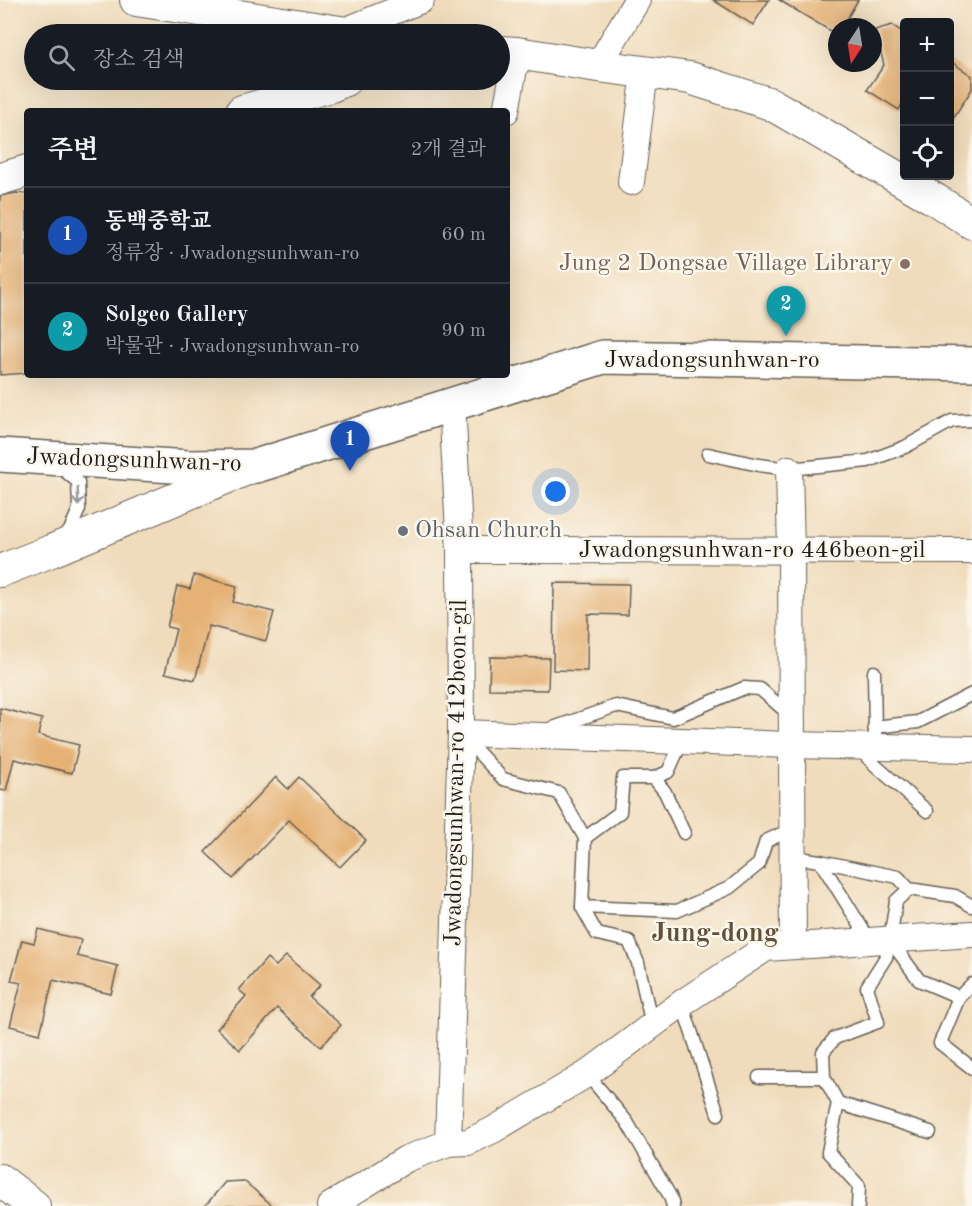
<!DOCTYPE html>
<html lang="ko">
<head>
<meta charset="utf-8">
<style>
  :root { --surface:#171b24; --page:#20242c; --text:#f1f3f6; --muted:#9ea1a6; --line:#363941; --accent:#ea580c }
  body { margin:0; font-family:"Old Standard TT","Noto Serif KR",serif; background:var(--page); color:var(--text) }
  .controls { position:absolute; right:18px; top:18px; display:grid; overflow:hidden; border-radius:6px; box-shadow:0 6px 24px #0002 }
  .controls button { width:54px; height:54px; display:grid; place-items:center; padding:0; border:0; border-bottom:2px solid var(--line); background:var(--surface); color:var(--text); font:30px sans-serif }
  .compass { position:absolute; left:828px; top:18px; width:54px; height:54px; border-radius:50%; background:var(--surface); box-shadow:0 6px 24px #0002; rotate:192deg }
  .you { position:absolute; left:556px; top:492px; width:21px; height:21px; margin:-15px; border:4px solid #fff; border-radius:50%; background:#1a73e8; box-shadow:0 0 0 9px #1a73e833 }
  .badge { display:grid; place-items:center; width:39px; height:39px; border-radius:50%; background:var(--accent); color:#fff; font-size:20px; font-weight:700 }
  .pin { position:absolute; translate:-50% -50px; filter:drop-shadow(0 2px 3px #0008) }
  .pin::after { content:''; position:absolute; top:32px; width:21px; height:18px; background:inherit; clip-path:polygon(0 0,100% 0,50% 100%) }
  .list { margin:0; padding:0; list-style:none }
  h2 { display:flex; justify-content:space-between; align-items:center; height:78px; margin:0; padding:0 24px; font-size:26px }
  h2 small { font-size:20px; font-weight:400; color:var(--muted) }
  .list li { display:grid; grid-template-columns:39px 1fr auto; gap:18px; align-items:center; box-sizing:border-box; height:96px; padding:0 24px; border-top:2px solid var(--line) }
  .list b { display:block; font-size:22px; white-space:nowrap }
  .list p { margin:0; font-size:20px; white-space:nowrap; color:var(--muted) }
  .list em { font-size:20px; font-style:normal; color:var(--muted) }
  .icon { flex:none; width:33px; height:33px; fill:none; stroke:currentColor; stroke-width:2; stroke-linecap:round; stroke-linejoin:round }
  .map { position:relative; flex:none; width:972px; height:1206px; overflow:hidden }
  .search { position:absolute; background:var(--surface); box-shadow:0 6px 24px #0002; left:24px; top:24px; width:486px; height:66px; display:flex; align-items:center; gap:15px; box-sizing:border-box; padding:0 21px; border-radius:33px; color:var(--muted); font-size:22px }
  .panel { position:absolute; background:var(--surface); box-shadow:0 6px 24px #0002; left:24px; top:108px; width:486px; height:270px; border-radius:6px }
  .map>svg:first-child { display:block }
  .building { fill:#e5b174 }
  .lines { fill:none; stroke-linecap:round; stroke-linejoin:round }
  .service-casing { stroke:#665f54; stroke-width:15 }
  .minor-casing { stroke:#665f54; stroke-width:28 }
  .tertiary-casing { stroke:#665f54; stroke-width:34 }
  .secondary-casing { stroke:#665f54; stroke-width:36 }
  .service { stroke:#fff; stroke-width:12 }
  .minor { stroke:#fff; stroke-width:26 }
  .tertiary { stroke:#fff; stroke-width:32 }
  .secondary { stroke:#fff; stroke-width:33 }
  .oneway { stroke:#999 }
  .education-dot { fill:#8d6e63; stroke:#fbf7ec; stroke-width:2 }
  .worship-dot { fill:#6b7280; stroke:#fbf7ec; stroke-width:2 }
  .labels { text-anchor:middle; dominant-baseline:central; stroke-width:5; stroke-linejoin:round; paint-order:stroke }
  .education-label { font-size:24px; fill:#785e54; stroke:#fbf7ec; text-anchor:end }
  .street-label { font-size:24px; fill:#1c1c1c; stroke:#fbf7ec }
  .worship-label { font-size:24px; fill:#5b616d; stroke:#fbf7ec; text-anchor:start }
  .quarter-label { font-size:27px; font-weight:bold; fill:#62503b; stroke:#fbf7ec }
</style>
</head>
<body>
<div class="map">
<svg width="972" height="1206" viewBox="0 0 972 1206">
  <rect width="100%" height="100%" fill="#fbf7ec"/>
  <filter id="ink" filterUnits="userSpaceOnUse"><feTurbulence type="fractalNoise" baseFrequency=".0167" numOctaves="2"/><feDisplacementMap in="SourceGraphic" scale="12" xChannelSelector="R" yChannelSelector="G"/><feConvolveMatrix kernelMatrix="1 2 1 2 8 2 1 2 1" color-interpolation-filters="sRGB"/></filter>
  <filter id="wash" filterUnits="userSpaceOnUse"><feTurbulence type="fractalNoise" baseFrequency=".008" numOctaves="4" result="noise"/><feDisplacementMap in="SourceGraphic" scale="24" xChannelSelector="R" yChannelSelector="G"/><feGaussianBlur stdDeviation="1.35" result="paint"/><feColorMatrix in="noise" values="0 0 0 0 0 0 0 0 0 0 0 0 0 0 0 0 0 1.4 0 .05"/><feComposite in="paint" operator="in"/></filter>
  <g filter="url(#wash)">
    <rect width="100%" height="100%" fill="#f0dcbc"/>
    <g id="blocks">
      <g class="building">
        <polygon points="713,0 769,0 753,25"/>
        <polygon points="779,0 858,0 842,27 837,27 837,35"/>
        <polygon points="892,25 904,33 904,100 899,110 867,90 884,65 875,30"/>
        <polygon points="950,61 972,76 972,89 950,123"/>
        <polygon points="16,193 27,194 27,373 0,375 0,196"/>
        <polygon points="194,575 237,586 233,602 274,612 266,641 209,626 195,680 165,673 176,629 167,627 177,586 190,589"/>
        <polygon points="554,583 629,584 628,615 588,614 587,671 553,670"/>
        <polygon points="490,657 549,658 548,690 489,689"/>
        <polygon points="0,708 42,719 38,735 79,745 72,773 14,759 6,791 0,790"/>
        <polygon points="276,777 288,789 299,777 366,840 340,867 289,820 233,879 205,852"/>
        <polygon points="38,929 81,940 77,956 118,966 111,994 53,980 40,1034 10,1026 21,983 11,981 22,940 34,943"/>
        <polygon points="286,956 320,985 309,997 341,1025 321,1047 277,1008 240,1050 217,1029 246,996 239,990 267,958 276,966"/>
        <polygon points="244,1181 273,1206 205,1206 225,1182"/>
      </g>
    </g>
  </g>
  <g filter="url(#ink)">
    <use href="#blocks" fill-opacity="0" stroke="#665f54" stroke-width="1.5"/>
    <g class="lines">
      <g class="service-casing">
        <g id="service">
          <polyline points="708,454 759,465 789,469 868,461 905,447 952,421 972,420"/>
          <polyline points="59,466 78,482 79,509 66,540"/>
          <polyline points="874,672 875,734"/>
          <polyline points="874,727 918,722 972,694"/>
          <polyline points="550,729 616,706 673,718 744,688 760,689 790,715"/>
          <polyline points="462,735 503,779 559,793 585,838"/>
          <polyline points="682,741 668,772 654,778 623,778 620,812 585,838 582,907 677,911 729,888 759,864 766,841 792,829"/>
          <polyline points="859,749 876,766 927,811"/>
          <polyline points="654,778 665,792 684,833"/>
          <polyline points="792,857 820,861 870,941"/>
          <polyline points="820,861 898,877 909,889 955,896 972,906"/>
          <polyline points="582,907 597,934 629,941 638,963 652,1025"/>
          <polyline points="890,940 919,980 959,997"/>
          <polyline points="972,984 959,997 940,1043 972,1068"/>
          <polyline points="682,1003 718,1114"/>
          <polyline points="587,1074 627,1122 670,1196 673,1206"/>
          <polyline points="759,1077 824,1077"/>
          <polyline points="838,1103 930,1132"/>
          <polyline points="858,1206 859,1186 828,1152 838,1103 824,1077 823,1052 835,1038 878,1022 867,987 886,957 890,940 896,901 909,889"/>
        </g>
      </g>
      <g class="minor-casing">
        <g id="minor">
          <polyline points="342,32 421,0"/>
          <polyline points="598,66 637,0"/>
          <polyline points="506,111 517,53"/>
          <polyline points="631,182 645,72"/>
          <polyline points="789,469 791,551 793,946"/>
          <polyline points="460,550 972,551"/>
          <polyline points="461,733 791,745 972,749"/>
          <polyline points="448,1143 461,733 460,550 452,404"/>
          <polyline points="330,1206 406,1159 448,1143 468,1142 493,1130 587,1074 682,1003 766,948 972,934"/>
        </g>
      </g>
      <g class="tertiary-casing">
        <g id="tertiary">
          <polyline points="136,0 353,34"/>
          <polyline points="500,52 517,53 598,66 690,78 771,104 936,200 972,223"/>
          <polyline points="242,111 331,86 345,80"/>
          <polyline points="0,179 27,171"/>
          <polyline points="0,571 51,551 254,466"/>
          <polyline points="0,1180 34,1206"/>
        </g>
      </g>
      <g class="secondary-casing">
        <polyline id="secondary" points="0,455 189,467 256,466 603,357 972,364"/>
      </g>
      <use href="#service" class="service"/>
      <use href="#minor" class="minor"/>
      <use href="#tertiary" class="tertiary"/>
      <use href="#secondary" class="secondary"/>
    </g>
    <defs><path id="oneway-shaft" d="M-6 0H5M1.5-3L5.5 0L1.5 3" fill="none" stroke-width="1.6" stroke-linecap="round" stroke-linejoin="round" transform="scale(1.5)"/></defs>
    <use class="oneway" href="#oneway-shaft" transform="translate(78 497) rotate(88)"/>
  </g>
  <circle class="education-dot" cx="905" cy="264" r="6"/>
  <circle class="worship-dot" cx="403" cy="531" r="6"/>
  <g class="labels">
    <g class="education-label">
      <text x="893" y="264">Jung 2 Dongsae Village Library</text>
    </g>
    <g class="street-label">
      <text x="712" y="361">Jwadongsunhwan-ro</text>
      <text transform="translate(134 461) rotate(2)">Jwadongsunhwan-ro</text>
      <text x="752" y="551">Jwadongsunhwan-ro 446beon-gil</text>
      <text transform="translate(457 773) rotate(-89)">Jwadongsunhwan-ro 412beon-gil</text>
    </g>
    <g class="worship-label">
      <text x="415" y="531">Ohsan Church</text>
    </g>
    <g class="quarter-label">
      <text x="715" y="933">Jung-dong</text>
    </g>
  </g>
</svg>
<div class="controls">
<button>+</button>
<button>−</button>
<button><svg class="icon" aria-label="locate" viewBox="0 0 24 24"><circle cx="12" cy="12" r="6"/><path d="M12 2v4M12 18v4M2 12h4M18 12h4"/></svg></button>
</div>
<svg class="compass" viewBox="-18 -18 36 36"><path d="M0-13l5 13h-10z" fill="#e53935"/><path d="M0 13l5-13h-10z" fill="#9ea1a6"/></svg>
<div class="you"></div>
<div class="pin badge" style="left:350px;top:471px;background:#1a4fb4">1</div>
<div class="pin badge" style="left:786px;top:336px;background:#0f9aa8">2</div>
<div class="search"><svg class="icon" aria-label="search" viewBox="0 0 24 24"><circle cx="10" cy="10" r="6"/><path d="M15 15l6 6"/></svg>장소 검색</div>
<section class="panel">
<h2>주변<small>2개 결과</small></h2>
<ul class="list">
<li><span class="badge" style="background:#1a4fb4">1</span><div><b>동백중학교</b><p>정류장 · Jwadongsunhwan-ro</p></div><em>60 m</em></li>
<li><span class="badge" style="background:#0f9aa8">2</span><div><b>Solgeo Gallery</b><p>박물관 · Jwadongsunhwan-ro</p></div><em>90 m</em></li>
</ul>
</section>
</div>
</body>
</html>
